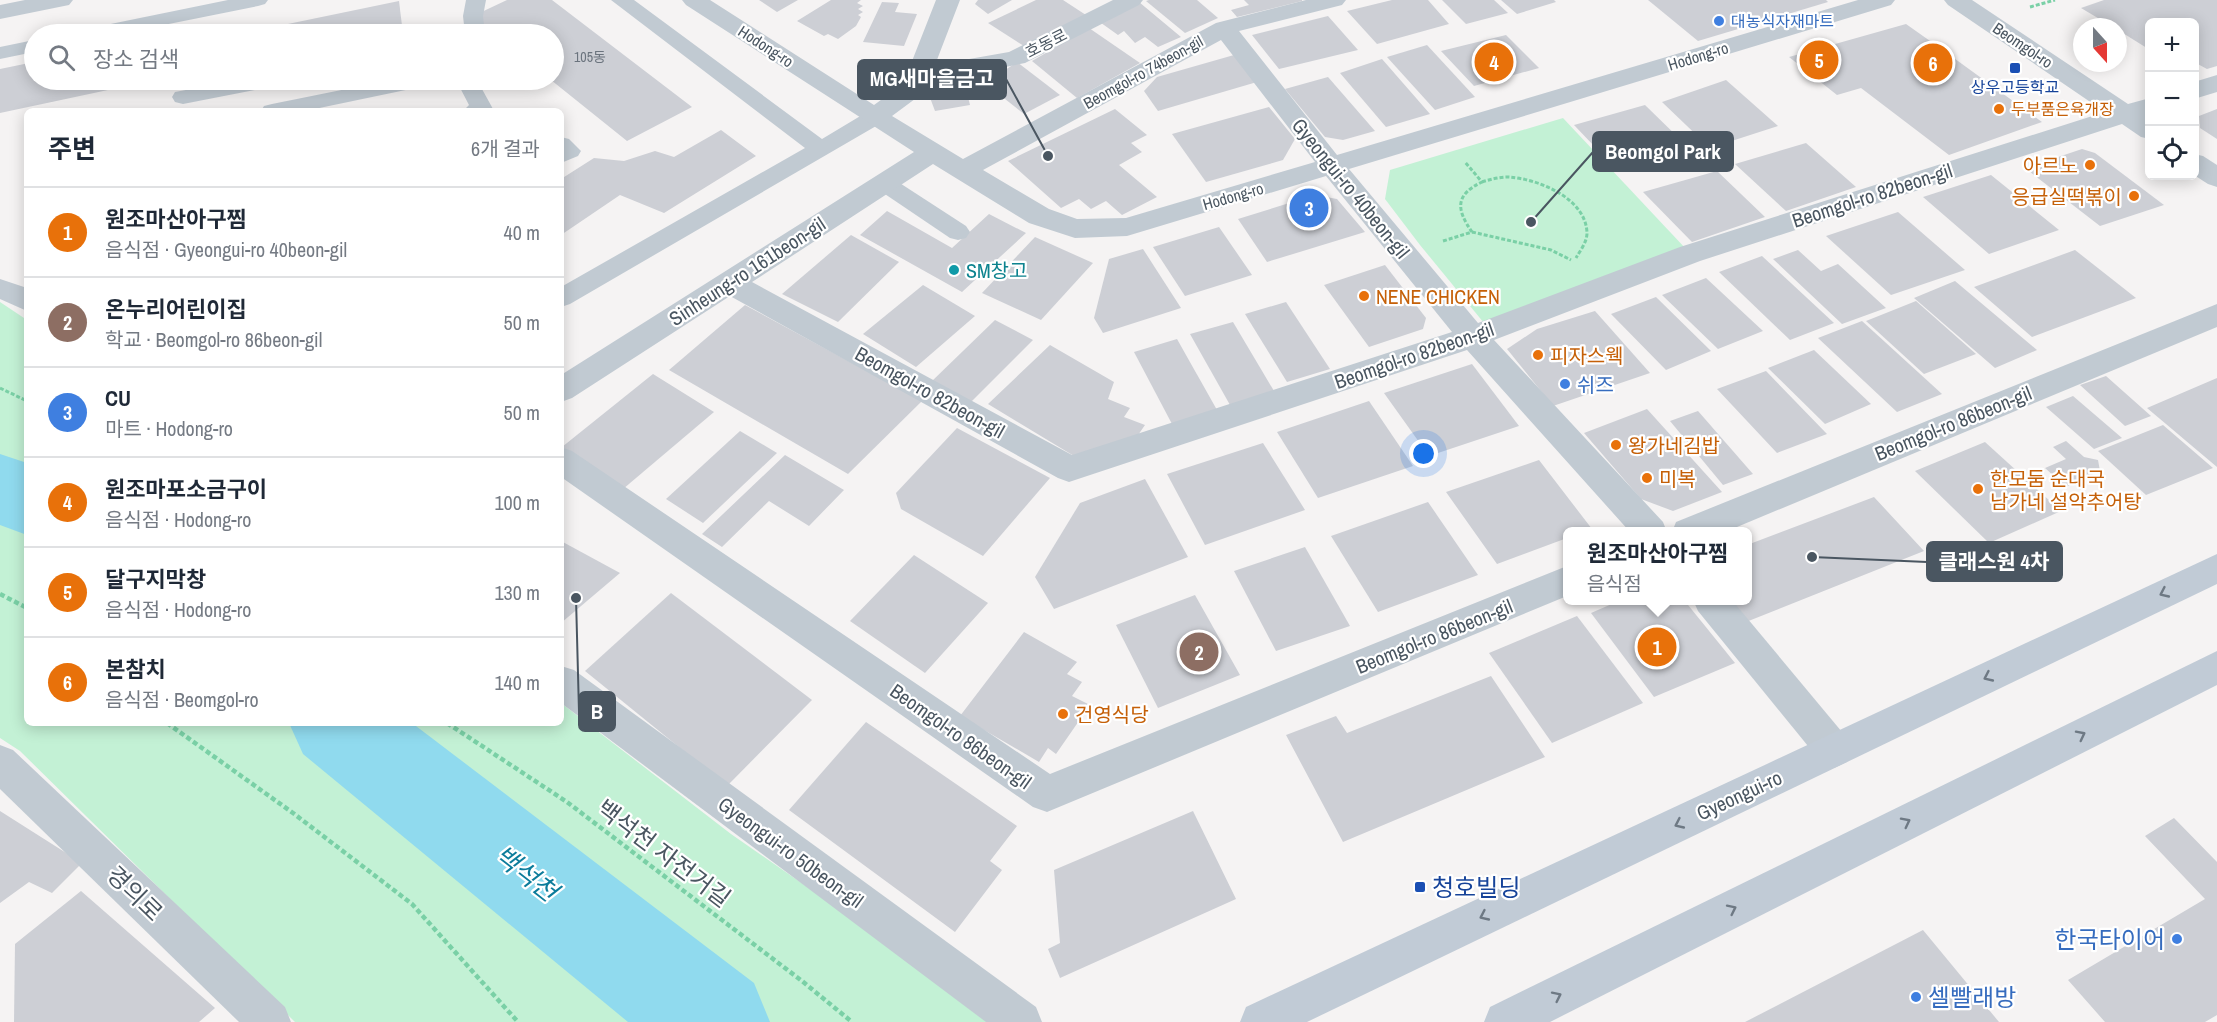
<!DOCTYPE html>
<html lang="ko">
<head>
<meta charset="utf-8">
<style>
  :root { --surface:#fff; --page:#f2f2f3; --text:#1f2937; --muted:#747a83; --line:#e0e1e3; --accent:#1a73e8 }
  body { margin:0; font-family:"Archivo Narrow","Noto Sans KR",sans-serif; background:var(--page); color:var(--text) }
  .controls { position:absolute; right:18px; top:18px; display:grid; overflow:hidden; border-radius:9px; box-shadow:0 3px 15px #0003 }
  .controls button { width:54px; height:54px; display:grid; place-items:center; padding:0; border:0; border-bottom:2px solid var(--line); background:var(--surface); color:var(--text); font:30px sans-serif }
  .compass { position:absolute; left:2073px; top:18px; width:54px; height:54px; border-radius:50%; background:var(--surface); box-shadow:0 3px 15px #0003; rotate:159deg }
  .you { position:absolute; left:1424px; top:454px; width:21px; height:21px; margin:-15px; border:4px solid #fff; border-radius:50%; background:#1a73e8; box-shadow:0 0 0 9px #1a73e833 }
  .badge { display:grid; place-items:center; width:39px; height:39px; border-radius:50%; background:var(--accent); color:#fff; font-size:20px; font-weight:700 }
  .pin { position:absolute; translate:-50% -50%; border:3px solid #fff; box-shadow:0 2px 6px #0006 }
  .popup { position:absolute; left:1563px; top:527px; width:189px; height:78px; box-sizing:border-box; display:grid; place-content:center; border-radius:9px; background:var(--surface); filter:drop-shadow(0 2px 4px #0005); font-size:20px; white-space:nowrap; color:var(--muted) }
  .popup b { font-size:22px; color:var(--text) }
  .popup::after { content:''; position:absolute; left:50%; top:100%; margin-left:-12px; border:12px solid transparent; border-top-color:var(--surface) }
  .list { margin:0; padding:0; list-style:none }
  h2 { display:flex; justify-content:space-between; align-items:center; height:78px; margin:0; padding:0 24px; font-size:26px }
  h2 small { font-size:20px; font-weight:400; color:var(--muted) }
  .list li { display:grid; grid-template-columns:39px 1fr auto; gap:18px; align-items:center; box-sizing:border-box; height:90px; padding:0 24px; border-top:2px solid var(--line) }
  .list b { display:block; font-size:22px; white-space:nowrap }
  .list p { margin:0; font-size:20px; white-space:nowrap; color:var(--muted) }
  .list em { font-size:20px; font-style:normal; color:var(--muted) }
  .icon { flex:none; width:33px; height:33px; fill:none; stroke:currentColor; stroke-width:2; stroke-linecap:round; stroke-linejoin:round }
  .map { position:relative; flex:none; width:2217px; height:1022px; overflow:hidden }
  .search { position:absolute; background:var(--surface); box-shadow:0 3px 15px #0003; left:24px; top:24px; width:540px; height:66px; display:flex; align-items:center; gap:15px; box-sizing:border-box; padding:0 21px; border-radius:33px; color:var(--muted); font-size:22px }
  .panel { position:absolute; background:var(--surface); box-shadow:0 3px 15px #0003; left:24px; top:108px; width:540px; height:618px; border-radius:9px }
  .map>svg:first-child { display:block }
  .green { fill:#c3f1d5 }
  .lines { fill:none; stroke-linecap:round; stroke-linejoin:round }
  .river { fill:#90daee; fill-rule:evenodd }
  .building { fill:#cdcfd5 }
  .path-far1 { stroke:#7ad0a6; stroke-width:3; stroke-dasharray:4 2; stroke-linecap:butt }
  .path { stroke:#7ad0a6; stroke-width:4.5; stroke-dasharray:5 3; stroke-linecap:butt }
  .lane { fill:#c1cad2; fill-rule:evenodd }
  .street { fill:#c1cad2; fill-rule:evenodd }
  .secondary { fill:#c1cbd6; fill-rule:evenodd }
  .oneway { stroke:#6e7984 }
  .shop-dot { fill:#3f7fe0; stroke:#fff; stroke-width:2 }
  .transit-dot { fill:#1a4fb4; stroke:#fff; stroke-width:2 }
  .food-dot { fill:#e8710a; stroke:#fff; stroke-width:2 }
  .culture-dot { fill:#0f9aa8; stroke:#fff; stroke-width:2 }
  .labels { text-anchor:middle; dominant-baseline:central; stroke-width:4.5; stroke-linejoin:round; paint-order:stroke }
  .far-number-label { font-size:14px; fill:#6b747e }
  .far-shop-label { font-size:16px; fill:#366cbe; stroke:#fff; text-anchor:start }
  .far-street-label { font-size:16px; fill:#4a5661; stroke:#fff }
  .far-transit-label { font-size:16px; fill:#164399; stroke:#fff }
  .far-food-label { font-size:16px; fill:#c56008; stroke:#fff; text-anchor:start }
  .food-label { font-size:20px; fill:#c56008; stroke:#fff; text-anchor:start }
  .street-label { font-size:20px; fill:#4a5661; stroke:#fff }
  .culture-label { font-size:20px; fill:#0d838f; stroke:#fff; text-anchor:start }
  .shop-label { font-size:20px; fill:#366cbe; stroke:#fff; text-anchor:start }
  .near-street-label { font-size:24px; fill:#4a5661; stroke:#fff }
  .near-transit-label { font-size:24px; fill:#164399; stroke:#fff; text-anchor:start }
  .near-shop-label { font-size:24px; fill:#366cbe; stroke:#fff; text-anchor:end }
  .near-water-label { font-size:26px; font-style:italic; fill:#0c7c9b; stroke:#fff }
  .leader { fill:none; stroke:#4a5661; stroke-width:2 }
  .callout-dot { fill:#4a5661; stroke:#fff; stroke-width:2 }
  .callout { fill:#4a5661; stroke:#4a5661; stroke-width:2 }
  .callout-label { font-size:21px; text-anchor:middle; font-weight:bold; fill:#fff }
</style>
</head>
<body>
<div class="map">
<svg width="2217" height="1022" viewBox="0 0 2217 1022">
  <rect width="100%" height="100%" fill="#f5f3f3"/>
  <g class="green">
    <polygon points="1563,118 1686,249 1484,323 1420,245 1385,199 1390,170"/>
    <polygon points="0,302 27,320 27,723 561,723 561,703 731,834 1001,1022 295,1022 20,751 0,738"/>
  </g>
  <g class="lines">
    <g class="river">
      <polygon points="0,454 27,463 27,535 0,525"/>
      <polygon points="289,723 412,723 754,983 770,1022 628,1022 303,754"/>
    </g>
  </g>
  <g class="building">
    <polygon points="507,0 552,0 692,107 627,141 551,80 554,80 554,34 496,34 473,16"/>
    <polygon points="759,0 798,0 777,12"/>
    <polygon points="831,0 861,0 857,3 863,6 858,9 863,12 858,15 861,17 856,26 838,39 828,34 824,36 797,21"/>
    <polygon points="978,0 1012,0 988,14 975,4"/>
    <polygon points="1036,0 1063,0 1089,17 1027,48 988,23"/>
    <polygon points="1149,0 1197,0 1218,18 1185,33 1146,1"/>
    <polygon points="1244,0 1302,0 1302,1 1237,17 1231,10 1249,5"/>
    <polygon points="1392,0 1428,0 1449,24 1377,44 1347,11"/>
    <polygon points="1442,0 1494,0 1508,13 1466,24"/>
    <polygon points="1501,0 1554,0 1556,2 1517,14"/>
    <polygon points="1648,0 1826,0 1828,2 1698,41"/>
    <polygon points="2104,0 2217,0 2217,66 2207,69 2194,62 2194,22 2150,22 2150,50 2118,30 2118,27 2113,27 2081,8"/>
    <polygon points="399,1 403,34 244,34 244,33"/>
    <polygon points="882,2 899,3 895,12 917,14 904,46 863,42"/>
    <polygon points="1139,2 1181,37 1158,47 1145,37 1135,43 1124,31 1118,35 1097,20"/>
    <polygon points="1328,16 1358,50 1279,69 1252,35"/>
    <polygon points="1906,24 1940,48 2042,122 1949,155 1861,88 1837,95 1789,57"/>
    <polygon points="1089,28 1140,63 1077,98 1032,61"/>
    <polygon points="1506,35 1539,68 1474,86 1441,51"/>
    <polygon points="1427,45 1475,97 1435,110 1387,57"/>
    <polygon points="1234,55 1257,82 1158,111 1144,91 1157,77"/>
    <polygon points="1382,59 1430,114 1386,127 1340,73"/>
    <polygon points="34,62 34,80 110,80 108,90 0,113 0,69"/>
    <polygon points="1017,62 1060,95 1024,114 1000,95 995,77"/>
    <polygon points="1328,77 1375,131 1343,140 1325,137 1285,89"/>
    <polygon points="1726,80 1778,126 1710,148 1662,102"/>
    <polygon points="964,81 970,105 935,111 926,87"/>
    <polygon points="1645,105 1688,147 1617,170 1574,125"/>
    <polygon points="1269,107 1295,139 1283,160 1206,182 1172,134"/>
    <polygon points="1115,109 1147,135 1131,143 1142,152 1119,165 1157,197 1122,215 1106,201 1091,209 1079,199 1061,208 1008,161"/>
    <polygon points="2217,109 2217,139 2200,128 2199,116"/>
    <polygon points="721,130 756,156 664,213 620,195 561,235 561,179 594,158 624,161 655,151 674,157"/>
    <polygon points="1806,143 1856,187 1786,211 1735,164"/>
    <polygon points="2082,149 2095,153 2164,205 2100,226 2025,168"/>
    <polygon points="1717,171 1765,217 1692,242 1643,192"/>
    <polygon points="1991,175 2059,230 1989,254 1923,197"/>
    <polygon points="1315,195 1337,199 1365,232 1267,262 1238,219"/>
    <polygon points="887,211 952,248 989,214 1026,233 962,292 860,235"/>
    <polygon points="1898,212 1965,270 1891,295 1826,236"/>
    <polygon points="1219,227 1252,275 1185,296 1153,247"/>
    <polygon points="851,235 899,262 838,322 782,294"/>
    <polygon points="1035,237 1093,263 1041,320 982,293"/>
    <polygon points="1143,249 1181,308 1103,333 1094,318 1109,259"/>
    <polygon points="1798,250 1821,271 1838,264 1886,308 1842,324 1773,259"/>
    <polygon points="2075,250 2136,298 2032,337 1974,287"/>
    <polygon points="1762,256 1834,323 1790,340 1719,272"/>
    <polygon points="1385,265 1426,318 1423,329 1369,347 1324,285"/>
    <polygon points="1706,278 1763,331 1718,349 1662,295"/>
    <polygon points="1955,281 2037,350 1995,368 1914,298"/>
    <polygon points="923,285 975,316 916,367 863,334"/>
    <polygon points="1656,297 1711,351 1666,370 1611,314"/>
    <polygon points="1916,301 1976,354 1924,374 1866,321"/>
    <polygon points="1286,302 1330,369 1287,382 1245,314"/>
    <polygon points="745,305 922,401 848,474 669,370"/>
    <polygon points="1595,311 1650,373 1553,406 1507,349 1537,329"/>
    <polygon points="995,320 1033,340 969,404 931,382"/>
    <polygon points="1862,321 1942,394 1897,412 1818,338"/>
    <polygon points="1233,322 1274,391 1230,405 1190,334"/>
    <polygon points="1177,339 1217,410 1172,424 1134,352"/>
    <polygon points="1050,345 1114,382 1108,399 1130,408 1124,417 1145,425 1136,438 1074,456 988,404"/>
    <polygon points="1814,350 1871,404 1825,424 1768,368"/>
    <polygon points="1472,364 1519,426 1429,456 1384,393"/>
    <polygon points="1766,371 1827,434 1777,453 1717,389"/>
    <polygon points="653,374 714,412 623,489 562,447"/>
    <polygon points="2106,376 2151,416 2125,426 2080,385"/>
    <polygon points="2217,378 2217,467 2147,408"/>
    <polygon points="2073,396 2122,438 2094,449 2046,407"/>
    <polygon points="1369,401 1413,466 1318,498 1277,432"/>
    <polygon points="1647,409 1722,492 1673,511 1641,499 1584,433"/>
    <polygon points="1698,411 1753,474 1723,485 1670,421"/>
    <polygon points="2163,425 2213,468 2146,495 2098,451"/>
    <polygon points="957,428 1050,478 983,556 901,509 896,493"/>
    <polygon points="740,431 777,453 703,523 666,499"/>
    <polygon points="2066,441 2084,457 2098,460 2100,471 2066,487 2045,468 2066,459 2053,447"/>
    <polygon points="1985,442 2061,511 1989,543 1915,471"/>
    <polygon points="1263,443 1305,510 1205,545 1167,474"/>
    <polygon points="785,455 844,490 809,526 769,501 722,547 702,534"/>
    <polygon points="1539,460 1592,529 1585,532 1567,532 1567,538 1497,564 1446,492"/>
    <polygon points="1145,479 1188,557 1054,609 1035,577 1080,503"/>
    <polygon points="1874,497 1924,551 1746,622 1730,600 1747,600 1747,545"/>
    <polygon points="1428,502 1478,575 1378,612 1331,536"/>
    <polygon points="561,541 620,573 561,623"/>
    <polygon points="1305,547 1350,626 1276,651 1234,571"/>
    <polygon points="914,555 988,603 925,673 850,621"/>
    <polygon points="671,593 812,700 727,786 585,671"/>
    <polygon points="1195,595 1240,675 1158,708 1116,625"/>
    <polygon points="1621,600 1684,600 1735,663 1654,697 1591,613"/>
    <polygon points="1577,616 1643,703 1552,743 1489,653"/>
    <polygon points="1024,632 1077,662 1067,674 1082,682 1072,696 1090,705 1056,754 1048,748 1039,762 960,716"/>
    <polygon points="1491,676 1545,757 1343,842 1286,735 1336,716 1347,733"/>
    <polygon points="866,722 1017,826 990,861 1002,870 955,932 789,810"/>
    <polygon points="0,811 82,863 52,893 29,882 0,903"/>
    <polygon points="1193,811 1236,899 1060,978 1048,949 1060,943 1054,870"/>
    <polygon points="2174,818 2217,862 2217,1015 2205,1022 2105,1022 2068,980 2205,899 2145,836"/>
    <polygon points="81,891 215,1008 199,1022 14,1022 15,944"/>
    <polygon points="1923,930 1999,1022 1745,1022"/>
  </g>
  <g class="lines">
    <g class="path-far1">
      <polyline points="2030,7 2055,0"/>
      <path d="M1482,182C1491,179 1500,177 1509,177C1538,179 1586,198 1587,233C1587,242 1580,251 1576,258"/>
      <polyline points="1472,232 1551,250 1571,260"/>
      <path d="M1443,241L1472,232C1456,209 1455,195 1482,182L1465,162"/>
      <polyline points="0,388 27,401"/>
    </g>
    <g class="path">
      <polyline points="0,594 27,608"/>
      <polyline points="167,723 293,813 412,904 518,1022"/>
      <polyline points="447,723 567,802 802,981 852,1022"/>
    </g>
    <g class="lane">
      <polygon points="228,0 268,0 265,4 258,6 119,34 81,34 84,30 91,28"/>
      <polygon points="466,0 486,0 483,16 485,34 465,34 463,16"/>
      <polygon points="611,0 634,0 822,139 867,112 875,110 883,112 886,117 883,122 570,304 561,307 561,287 805,148"/>
      <polygon points="34,40 34,52 0,59 0,47"/>
      <polygon points="239,80 281,80 278,85 270,87 183,104 175,102 172,97 175,92"/>
      <polygon points="391,80 431,80 428,85 420,87 305,111 261,111 264,106 272,104"/>
      <polygon points="456,80 477,80 493,109 492,111 463,111 469,105"/>
      <polygon points="561,137 569,139 581,151 578,156 561,163"/>
      <polygon points="884,175 892,178 966,226 970,232 966,238 958,240 950,238 876,188 872,183 876,178"/>
    </g>
    <g class="street">
      <polygon points="25,0 73,0 69,5 0,19 0,5"/>
      <path d="M682,0H710L874,105L903,84L936,0H960L935,65L1009,52L1113,0H1143L1139,5L1025,63L929,82L923,93L892,116L963,159L1216,23L1306,0H1346L1342,5L1239,31L1337,155L1858,0H1895L1891,5L1349,169L1478,323L1680,247L2105,112L1948,5L1944,0H1972L2128,104L2150,98V115L2145,116L2150,119V139L2141,137L2122,124L1700,261L1494,340L1663,522L1667,532H1630L1467,350L1069,482L1058,478L730,296L572,398L561,402V375L914,152L686,5ZM1221,40L1315,162L1126,218L1077,219L1049,209L983,170ZM933,164L1029,223L1075,238L1127,236L1326,176L1452,332L1072,455L752,282Z"/>
      <polygon points="2217,75 2217,92 2194,99 2194,82"/>
      <polygon points="2194,154 2203,156 2217,165 2217,187 2208,184 2194,175"/>
      <polygon points="0,279 27,288 27,311 0,299"/>
      <polygon points="2217,304 2217,327 1725,532 1672,532 1676,522"/>
      <polygon points="561,447 572,451 1050,774 1567,566 1567,596 1047,812 1033,807 561,477"/>
      <polygon points="1693,600 1732,600 1847,738 1853,750 1847,762 1834,768 1821,762 1698,611"/>
      <polygon points="561,666 574,670 1036,1007 1042,1022 986,1022 561,703"/>
      <polygon points="0,745 13,750 285,1007 291,1022 239,1022 0,789"/>
    </g>
    <g class="secondary">
      <polygon points="2217,554 2217,584 1307,1022 1240,1022 1246,1007"/>
      <polygon points="2217,651 2217,685 1550,1022 1484,1022 1490,1007"/>
    </g>
  </g>
  <defs><path id="oneway-chevron" d="M-2-3.5L2.5 0L-2 3.5" fill="none" stroke-width="1.6" stroke-linecap="round" stroke-linejoin="round" transform="scale(1.5)"/></defs>
  <g class="oneway">
    <use href="#oneway-chevron" transform="translate(2164 593) rotate(155)"/>
    <use href="#oneway-chevron" transform="translate(1988 677) rotate(155)"/>
    <use href="#oneway-chevron" transform="translate(2081 735) rotate(-27)"/>
    <use href="#oneway-chevron" transform="translate(1906 822) rotate(-27)"/>
    <use href="#oneway-chevron" transform="translate(1679 824) rotate(155)"/>
    <use href="#oneway-chevron" transform="translate(1732 909) rotate(-26)"/>
    <use href="#oneway-chevron" transform="translate(1484 916) rotate(155)"/>
    <use href="#oneway-chevron" transform="translate(1557 996) rotate(-26)"/>
  </g>
  <g class="shop-dot">
    <circle cx="1719" cy="21" r="6"/>
    <circle cx="1565" cy="384" r="6"/>
    <circle cx="2177" cy="939" r="6"/>
    <circle cx="1916" cy="997" r="6"/>
  </g>
  <g class="transit-dot">
    <rect x="2009" y="62" width="12" height="12" rx="3"/>
    <rect x="1414" y="881" width="12" height="12" rx="3"/>
  </g>
  <g class="food-dot">
    <circle cx="1999" cy="109" r="6"/>
    <circle cx="2090" cy="165" r="6"/>
    <circle cx="2134" cy="196" r="6"/>
    <circle cx="1364" cy="296" r="6"/>
    <circle cx="1538" cy="355" r="6"/>
    <circle cx="1616" cy="445" r="6"/>
    <circle cx="1647" cy="478" r="6"/>
    <circle cx="1978" cy="489" r="6"/>
    <circle cx="1063" cy="714" r="6"/>
  </g>
  <circle class="culture-dot" cx="954" cy="270" r="6"/>
  <g class="labels">
    <g class="far-number-label">
      <text x="590" y="57">105동</text>
    </g>
    <g class="far-shop-label">
      <text x="1731" y="21">대농식자재마트</text>
    </g>
    <g class="far-street-label">
      <text transform="translate(1046 43) rotate(-27)">호동로</text>
      <text transform="translate(2023 45) rotate(34)">Beomgol-ro</text>
      <text transform="translate(766 46) rotate(33)">Hodong-ro</text>
      <text transform="translate(1698 56) rotate(-17)">Hodong-ro</text>
      <text transform="translate(1143 72) rotate(-29)">Beomgol-ro 74beon-gil</text>
      <text transform="translate(1233 196) rotate(-16)">Hodong-ro</text>
    </g>
    <g class="far-transit-label">
      <text x="2015" y="87">상우고등학교</text>
    </g>
    <g class="far-food-label">
      <text x="2011" y="109">두부품은육개장</text>
    </g>
    <g class="food-label">
      <text x="2078" y="165" text-anchor="end">아르노</text>
      <text x="2122" y="196" text-anchor="end">응급실떡볶이</text>
      <text x="1376" y="296">NENE CHICKEN</text>
      <text x="1550" y="355">피자스웩</text>
      <text x="1628" y="445">왕가네김밥</text>
      <text x="1659" y="478">미복</text>
      <text x="1990" y="478">한모둠 순대국<tspan x="1990" dy="23">남가네 설악추어탕</tspan></text>
      <text x="1075" y="714">건영식당</text>
    </g>
    <g class="street-label">
      <text transform="translate(1351 188) rotate(51)">Gyeongui-ro 40beon-gil</text>
      <text transform="translate(1872 195) rotate(-18)">Beomgol-ro 82beon-gil</text>
      <text transform="translate(747 271) rotate(-33)">Sinheung-ro 161beon-gil</text>
      <text transform="translate(1414 355) rotate(-19)">Beomgol-ro 82beon-gil</text>
      <text transform="translate(930 392) rotate(29)">Beomgol-ro 82beon-gil</text>
      <text transform="translate(1953 423) rotate(-22)">Beomgol-ro 86beon-gil</text>
      <text transform="translate(1434 636) rotate(-22)">Beomgol-ro 86beon-gil</text>
      <text transform="translate(961 736) rotate(35)">Beomgol-ro 86beon-gil</text>
      <text transform="translate(1739 795) rotate(-25)">Gyeongui-ro</text>
      <text transform="translate(791 852) rotate(36)">Gyeongui-ro 50beon-gil</text>
    </g>
    <g class="culture-label">
      <text x="966" y="270">SM창고</text>
    </g>
    <g class="shop-label">
      <text x="1577" y="384">쉬즈</text>
    </g>
    <g class="near-street-label">
      <text transform="translate(664 853) rotate(37)">백석천 자전거길</text>
      <text transform="translate(135 893) rotate(44)">경의로</text>
    </g>
    <g class="near-transit-label">
      <text x="1432" y="887">청호빌딩</text>
    </g>
    <g class="near-shop-label">
      <text x="2165" y="939">한국타이어</text>
      <text x="1928" y="997" text-anchor="start">셀빨래방</text>
    </g>
    <g class="near-water-label">
      <text transform="translate(526 873) rotate(38)">백석천</text>
    </g>
  </g>
  <path class="leader" d="M1048 156L1006 79M1531 222L1593 152M1812 557L1927 562M576 598L579 712"/>
  <g class="callout-dot">
    <circle cx="1048" cy="156" r="6"/>
    <circle cx="1531" cy="222" r="6"/>
    <circle cx="1812" cy="557" r="6"/>
    <circle cx="576" cy="598" r="6"/>
  </g>
  <g class="callout">
    <rect x="858" y="60" width="148" height="39" rx="6"/>
    <rect x="1593" y="132" width="140" height="39" rx="6"/>
    <rect x="1927" y="542" width="135" height="39" rx="6"/>
    <rect x="579" y="692" width="36" height="39" rx="6"/>
  </g>
  <g class="callout-label">
    <text x="932" y="86">MG새마을금고</text>
    <text x="1663" y="159">Beomgol Park</text>
    <text x="1994" y="569">클래스원 4차</text>
    <text x="597" y="719">B</text>
  </g>
</svg>
<div class="controls">
<button>+</button>
<button>−</button>
<button><svg class="icon" aria-label="locate" viewBox="0 0 24 24"><circle cx="12" cy="12" r="6"/><path d="M12 2v4M12 18v4M2 12h4M18 12h4"/></svg></button>
</div>
<svg class="compass" viewBox="-18 -18 36 36"><path d="M0-13l5 13h-10z" fill="#e53935"/><path d="M0 13l5-13h-10z" fill="#747a83"/></svg>
<div class="you"></div>
<div class="pin badge" style="left:1657px;top:647px;background:#e8710a">1</div>
<div class="popup"><b>원조마산아구찜</b>음식점</div>
<div class="pin badge" style="left:1199px;top:652px;background:#8d6e63">2</div>
<div class="pin badge" style="left:1309px;top:208px;background:#3f7fe0">3</div>
<div class="pin badge" style="left:1494px;top:62px;background:#e8710a">4</div>
<div class="pin badge" style="left:1819px;top:60px;background:#e8710a">5</div>
<div class="pin badge" style="left:1933px;top:63px;background:#e8710a">6</div>
<div class="search"><svg class="icon" aria-label="search" viewBox="0 0 24 24"><circle cx="10" cy="10" r="6"/><path d="M15 15l6 6"/></svg>장소 검색</div>
<section class="panel">
<h2>주변<small>6개 결과</small></h2>
<ul class="list">
<li><span class="badge" style="background:#e8710a">1</span><div><b>원조마산아구찜</b><p>음식점 · Gyeongui-ro 40beon-gil</p></div><em>40 m</em></li>
<li><span class="badge" style="background:#8d6e63">2</span><div><b>온누리어린이집</b><p>학교 · Beomgol-ro 86beon-gil</p></div><em>50 m</em></li>
<li><span class="badge" style="background:#3f7fe0">3</span><div><b>CU</b><p>마트 · Hodong-ro</p></div><em>50 m</em></li>
<li><span class="badge" style="background:#e8710a">4</span><div><b>원조마포소금구이</b><p>음식점 · Hodong-ro</p></div><em>100 m</em></li>
<li><span class="badge" style="background:#e8710a">5</span><div><b>달구지막창</b><p>음식점 · Hodong-ro</p></div><em>130 m</em></li>
<li><span class="badge" style="background:#e8710a">6</span><div><b>본참치</b><p>음식점 · Beomgol-ro</p></div><em>140 m</em></li>
</ul>
</section>
</div>
</body>
</html>
